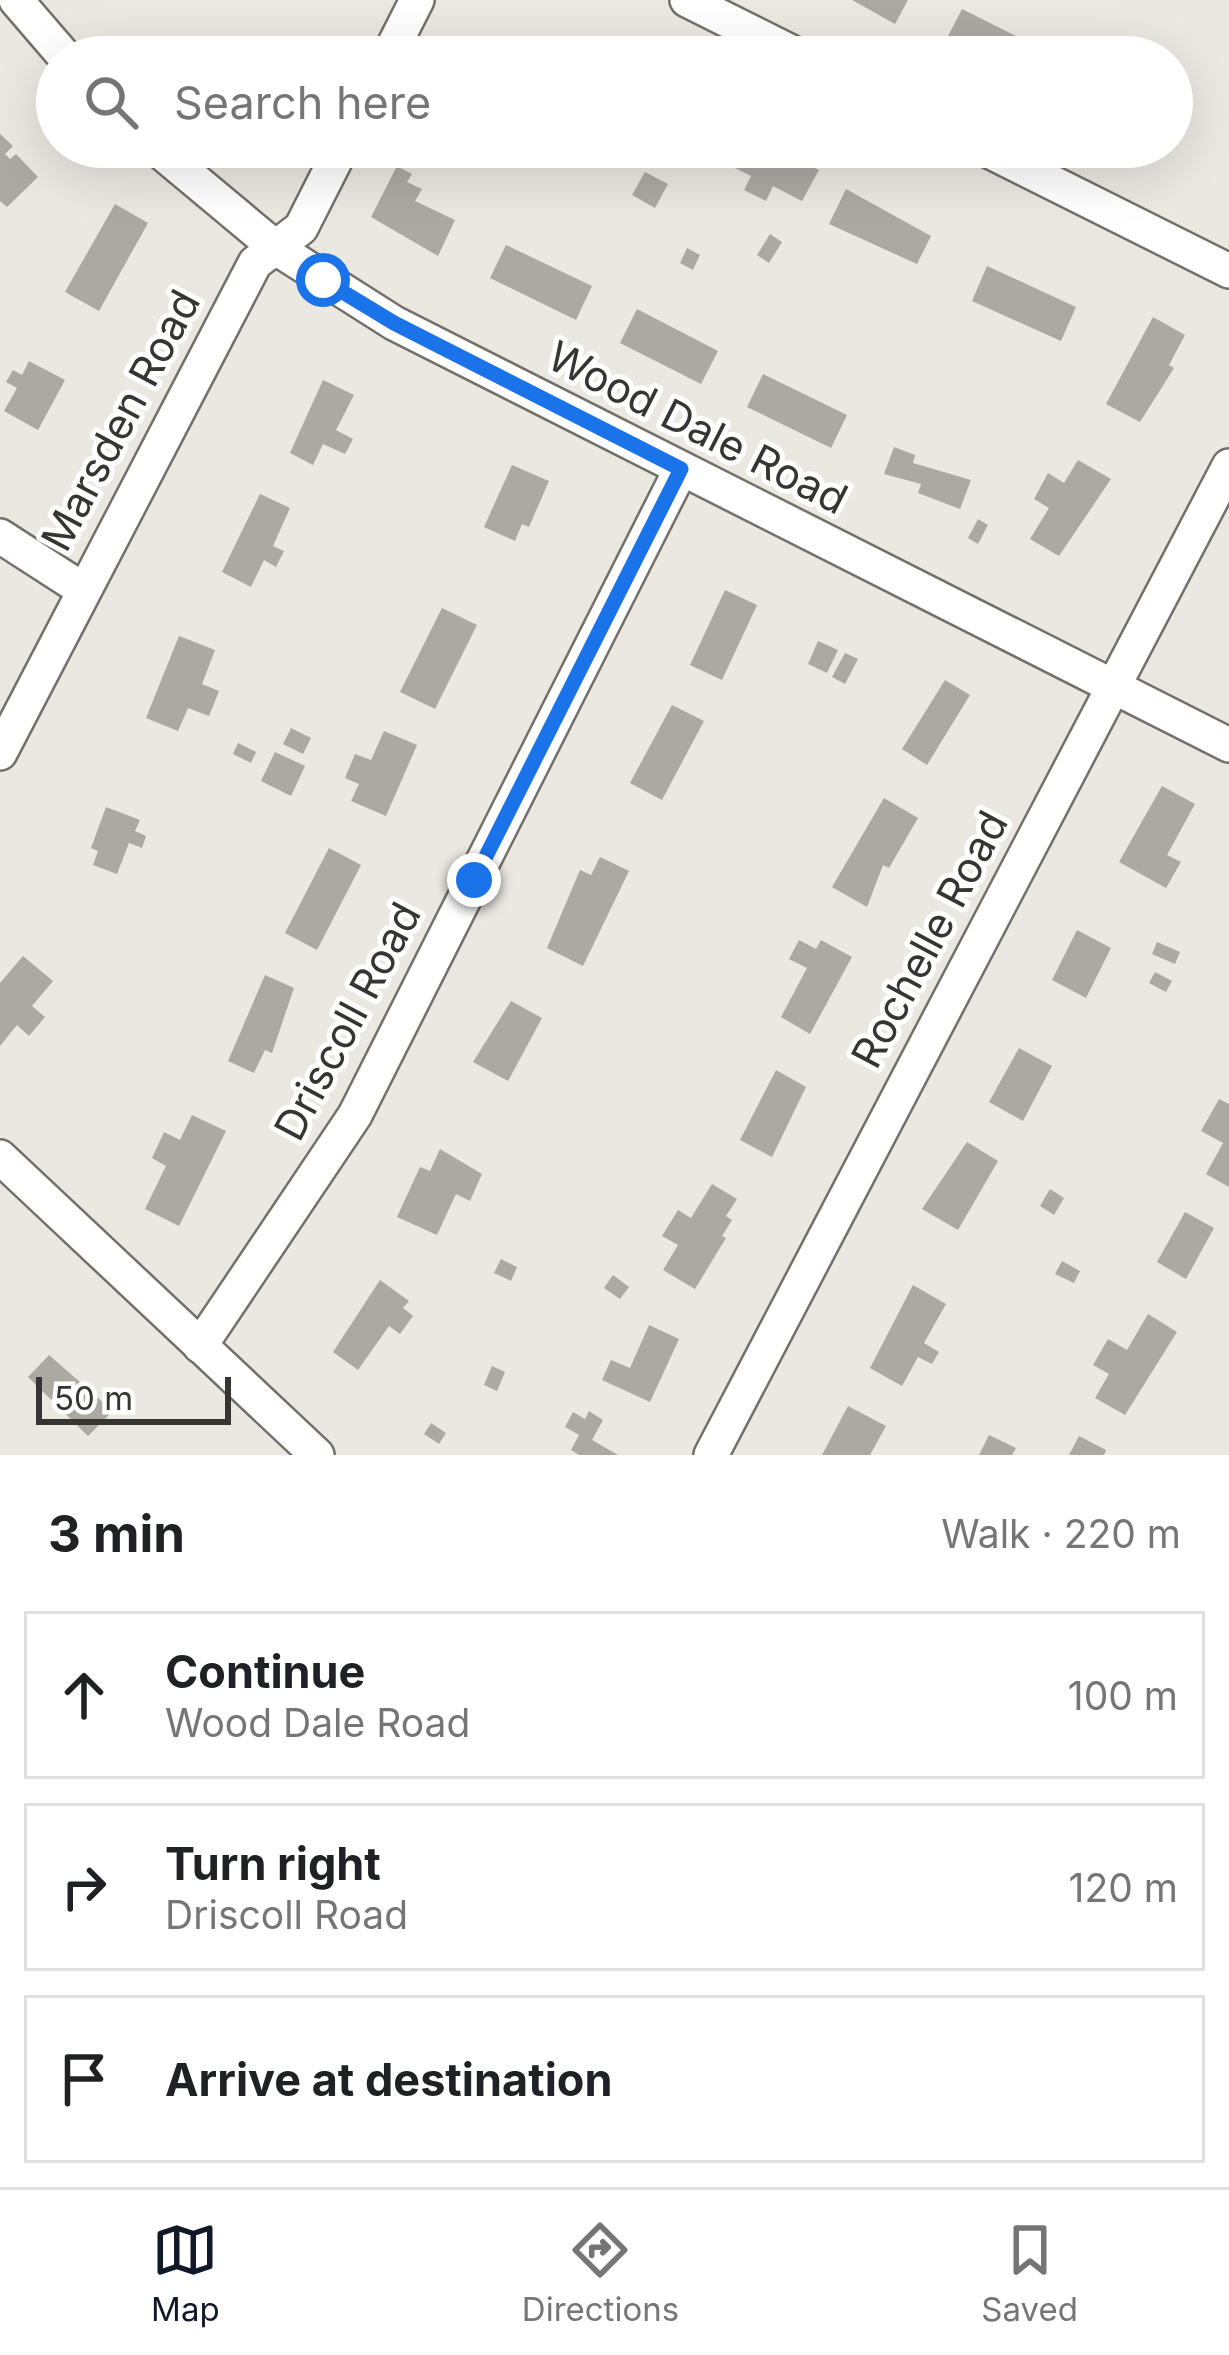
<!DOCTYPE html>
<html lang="en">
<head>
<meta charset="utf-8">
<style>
  :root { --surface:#fff; --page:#f6f6f6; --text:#202124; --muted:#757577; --line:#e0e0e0; --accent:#111827 }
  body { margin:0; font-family:Inter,sans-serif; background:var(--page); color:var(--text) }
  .scale { position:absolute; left:36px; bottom:30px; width:195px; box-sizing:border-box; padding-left:12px; border:6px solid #363532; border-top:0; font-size:33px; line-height:42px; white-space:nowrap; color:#363532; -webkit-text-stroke:9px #fff; paint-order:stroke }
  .stop { position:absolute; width:36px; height:36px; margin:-27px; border:9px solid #1a73e8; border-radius:50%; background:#fff }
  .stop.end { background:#1a73e8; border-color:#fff; box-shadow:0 3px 12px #0008 }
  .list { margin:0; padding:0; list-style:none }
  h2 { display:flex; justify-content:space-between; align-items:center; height:156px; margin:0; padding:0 48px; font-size:51px }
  h2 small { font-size:39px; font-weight:400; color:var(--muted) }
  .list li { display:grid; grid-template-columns:78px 1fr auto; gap:36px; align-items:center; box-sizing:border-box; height:168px; margin:0 24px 24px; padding:0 24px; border:3px solid var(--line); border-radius:0px }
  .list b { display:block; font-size:45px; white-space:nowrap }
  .list p { margin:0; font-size:39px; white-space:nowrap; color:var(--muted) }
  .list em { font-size:39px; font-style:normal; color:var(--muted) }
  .icon { flex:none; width:66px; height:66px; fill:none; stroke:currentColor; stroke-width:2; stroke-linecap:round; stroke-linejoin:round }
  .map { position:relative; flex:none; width:1229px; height:1455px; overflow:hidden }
  .search { position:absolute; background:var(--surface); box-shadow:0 12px 48px #0002; left:36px; right:36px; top:36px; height:132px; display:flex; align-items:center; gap:30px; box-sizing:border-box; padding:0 42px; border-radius:66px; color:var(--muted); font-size:45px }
  .sheet { height:732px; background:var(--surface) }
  nav { display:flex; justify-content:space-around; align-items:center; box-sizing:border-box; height:168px; border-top:3px solid var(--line); background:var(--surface); font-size:33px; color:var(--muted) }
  nav a { display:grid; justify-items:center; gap:6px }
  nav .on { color:var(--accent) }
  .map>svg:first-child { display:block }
  .building { fill:#aca9a3 }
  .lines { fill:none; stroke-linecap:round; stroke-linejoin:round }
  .minor-casing { stroke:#73706a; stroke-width:38 }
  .minor { stroke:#fff; stroke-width:33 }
  .route { stroke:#1a73e8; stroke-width:15 }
  .labels { text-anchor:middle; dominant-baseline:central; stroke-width:10; stroke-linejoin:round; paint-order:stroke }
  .street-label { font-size:42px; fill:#363532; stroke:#fff }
</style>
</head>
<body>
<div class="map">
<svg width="1229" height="1455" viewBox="0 0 1229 1455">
  <rect width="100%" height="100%" fill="#ebe7e1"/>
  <g class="building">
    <polygon points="852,0 908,0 895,24"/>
    <polygon points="962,9 1044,50 1041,57 971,57 944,44"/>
    <polygon points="470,37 510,57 461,57"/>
    <polygon points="251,41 279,57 242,57"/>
    <polygon points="0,134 13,146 5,154 10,159 16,154 38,177 7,207 0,201"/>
    <polygon points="593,147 661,147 651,168"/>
    <polygon points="730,147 775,147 819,170 802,201 773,186 766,201 744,190 751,176 723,162"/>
    <polygon points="397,166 412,174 407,182 422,189 415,201 455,220 438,256 371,217"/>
    <polygon points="645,172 668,184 655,208 632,195"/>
    <polygon points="846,189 931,236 917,264 829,224"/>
    <polygon points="115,204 148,223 99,311 65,292"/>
    <polygon points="770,234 782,242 769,263 757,255"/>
    <polygon points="506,245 592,286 576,320 490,278"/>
    <polygon points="687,248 700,255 693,270 680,263"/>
    <polygon points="987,266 1076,307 1061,341 972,301"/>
    <polygon points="637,309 718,351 701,384 620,343"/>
    <polygon points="1153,317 1185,335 1169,365 1174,368 1140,422 1106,404"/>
    <polygon points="29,361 65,380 38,430 4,411 17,388 6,382 13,370 22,375"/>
    <polygon points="763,374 847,415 831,448 747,407"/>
    <polygon points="323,380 354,395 336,430 353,439 345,454 323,444 313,465 290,453"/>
    <polygon points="894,447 915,455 913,463 971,480 960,509 918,493 921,484 884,474"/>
    <polygon points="1078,460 1111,479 1059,556 1030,539 1049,508 1034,499 1048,473 1064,483"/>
    <polygon points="512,465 549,481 529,527 522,524 515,541 484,527"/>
    <polygon points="260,494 290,508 273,546 284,551 276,567 264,560 251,587 222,572"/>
    <polygon points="978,519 988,525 978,544 968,538"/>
    <polygon points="725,590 757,605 722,680 690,665"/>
    <polygon points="442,608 477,625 435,709 400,692"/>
    <polygon points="179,636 215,650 202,684 219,691 209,716 188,708 178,731 146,718"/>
    <polygon points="818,641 838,650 827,673 808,664"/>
    <polygon points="845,653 858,659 845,684 832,677"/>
    <polygon points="945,680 970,695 927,765 902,749"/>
    <polygon points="672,705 704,721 662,800 630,783"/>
    <polygon points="291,728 311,738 303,754 283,744"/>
    <polygon points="384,731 417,745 386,816 351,801 359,784 345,778 355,754 371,760"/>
    <polygon points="238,743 256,752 251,763 233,754"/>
    <polygon points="275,752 305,766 291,796 261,781"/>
    <polygon points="1162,786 1195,804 1167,855 1181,862 1166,888 1119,862"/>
    <polygon points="884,798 918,818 889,868 883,865 867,907 832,887"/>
    <polygon points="106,807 140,820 135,831 146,836 142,848 129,843 117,874 93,865 98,851 91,848"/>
    <polygon points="329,848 361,865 317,950 285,933"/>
    <polygon points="600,857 629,871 583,966 547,948 580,870 591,875"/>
    <polygon points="1077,930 1111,948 1086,998 1052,980"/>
    <polygon points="799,940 816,949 821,940 852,957 810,1034 781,1017 807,968 789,959"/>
    <polygon points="1157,942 1180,952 1175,964 1152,954"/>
    <polygon points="23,956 53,981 32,1006 45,1017 29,1036 17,1025 0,1046 0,983"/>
    <polygon points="1155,972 1172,981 1166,992 1149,983"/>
    <polygon points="265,975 294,988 272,1053 265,1050 254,1073 228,1061"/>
    <polygon points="511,1001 542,1018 508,1081 473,1062"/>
    <polygon points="1019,1048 1052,1066 1023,1121 989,1102"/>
    <polygon points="776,1070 806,1087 772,1157 740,1140"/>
    <polygon points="1219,1099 1229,1104 1229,1187 1206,1174 1223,1143 1201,1131"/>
    <polygon points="192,1115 226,1131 179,1226 145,1209 166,1166 152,1158 164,1132 180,1140"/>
    <polygon points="967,1142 998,1161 958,1230 922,1209"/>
    <polygon points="440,1149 482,1174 470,1201 456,1194 437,1235 397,1217 420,1167 430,1171"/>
    <polygon points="712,1184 737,1199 726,1216 732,1220 722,1236 726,1238 695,1289 663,1270 678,1245 662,1236 678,1210 691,1218"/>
    <polygon points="1050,1189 1064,1198 1054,1215 1040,1206"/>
    <polygon points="1185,1212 1214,1228 1186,1279 1157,1262"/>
    <polygon points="501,1259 517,1267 511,1281 494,1273"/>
    <polygon points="1062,1261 1080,1271 1074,1283 1055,1274"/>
    <polygon points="613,1275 629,1287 620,1299 604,1288"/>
    <polygon points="380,1280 409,1301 403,1308 413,1316 400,1334 389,1326 358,1370 333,1352"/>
    <polygon points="913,1285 946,1304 924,1343 939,1352 932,1364 918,1357 902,1386 870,1368"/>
    <polygon points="1148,1314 1177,1332 1125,1415 1095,1398 1109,1374 1093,1365 1108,1339 1127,1350"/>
    <polygon points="649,1325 679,1339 650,1402 602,1380 611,1360 630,1368"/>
    <polygon points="49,1355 113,1411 88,1436 28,1377"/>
    <polygon points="492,1366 505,1372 497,1391 484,1385"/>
    <polygon points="848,1406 886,1426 870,1455 822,1455"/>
    <polygon points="589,1411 603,1420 592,1440 618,1455 579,1455 571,1450 579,1435 565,1427 573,1412 585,1419"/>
    <polygon points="431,1423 446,1433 439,1444 424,1434"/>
    <polygon points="989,1435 1016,1448 1012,1455 979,1455"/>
    <polygon points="1079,1436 1106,1450 1104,1455 1069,1455"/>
  </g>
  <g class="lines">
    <g class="minor-casing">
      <g id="minor">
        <polyline points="16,0 65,57"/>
        <polyline points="687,0 801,57"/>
        <polyline points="388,57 417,0"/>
        <polyline points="155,147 276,248 394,323 1229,745"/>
        <polyline points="981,147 1229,271"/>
        <polyline points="0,536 82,589"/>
        <polyline points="0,753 255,263 301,228 342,147"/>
        <polyline points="0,1157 317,1455"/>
        <polyline points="200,1346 355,1115 681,469"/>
        <polyline points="711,1455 1229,466"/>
      </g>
    </g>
    <use href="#minor" class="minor"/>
  </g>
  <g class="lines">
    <polyline class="route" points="323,280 394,323 681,469 474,880"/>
  </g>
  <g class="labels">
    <g class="street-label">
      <text transform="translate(120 420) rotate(-62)">Marsden Road</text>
      <text transform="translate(698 427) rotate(27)">Wood Dale Road</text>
      <text transform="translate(929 939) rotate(-62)">Rochelle Road</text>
      <text transform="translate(347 1021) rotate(-62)">Driscoll Road</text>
    </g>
  </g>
</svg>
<div class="scale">50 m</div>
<div class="stop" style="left:323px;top:280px"></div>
<div class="stop end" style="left:474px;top:880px"></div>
<div class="search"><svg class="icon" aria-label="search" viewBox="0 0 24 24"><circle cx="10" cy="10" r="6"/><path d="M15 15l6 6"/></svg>Search here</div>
</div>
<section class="sheet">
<h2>3 min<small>Walk · 220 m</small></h2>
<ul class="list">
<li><svg class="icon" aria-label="ahead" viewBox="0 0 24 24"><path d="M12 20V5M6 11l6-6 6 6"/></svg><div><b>Continue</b><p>Wood Dale Road</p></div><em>100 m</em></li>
<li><svg class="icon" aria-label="right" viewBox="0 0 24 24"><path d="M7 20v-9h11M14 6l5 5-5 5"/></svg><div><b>Turn right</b><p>Driscoll Road</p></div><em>120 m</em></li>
<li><svg class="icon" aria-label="arrive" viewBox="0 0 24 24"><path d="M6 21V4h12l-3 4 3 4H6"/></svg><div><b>Arrive at destination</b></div></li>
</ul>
</section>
<nav>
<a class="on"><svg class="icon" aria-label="map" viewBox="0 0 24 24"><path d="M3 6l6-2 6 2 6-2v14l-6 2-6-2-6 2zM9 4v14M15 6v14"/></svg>Map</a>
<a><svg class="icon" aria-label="directions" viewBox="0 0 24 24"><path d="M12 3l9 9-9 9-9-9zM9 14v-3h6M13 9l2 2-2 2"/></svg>Directions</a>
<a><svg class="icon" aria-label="saved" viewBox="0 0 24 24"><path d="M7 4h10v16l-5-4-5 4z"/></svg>Saved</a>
</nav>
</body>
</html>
